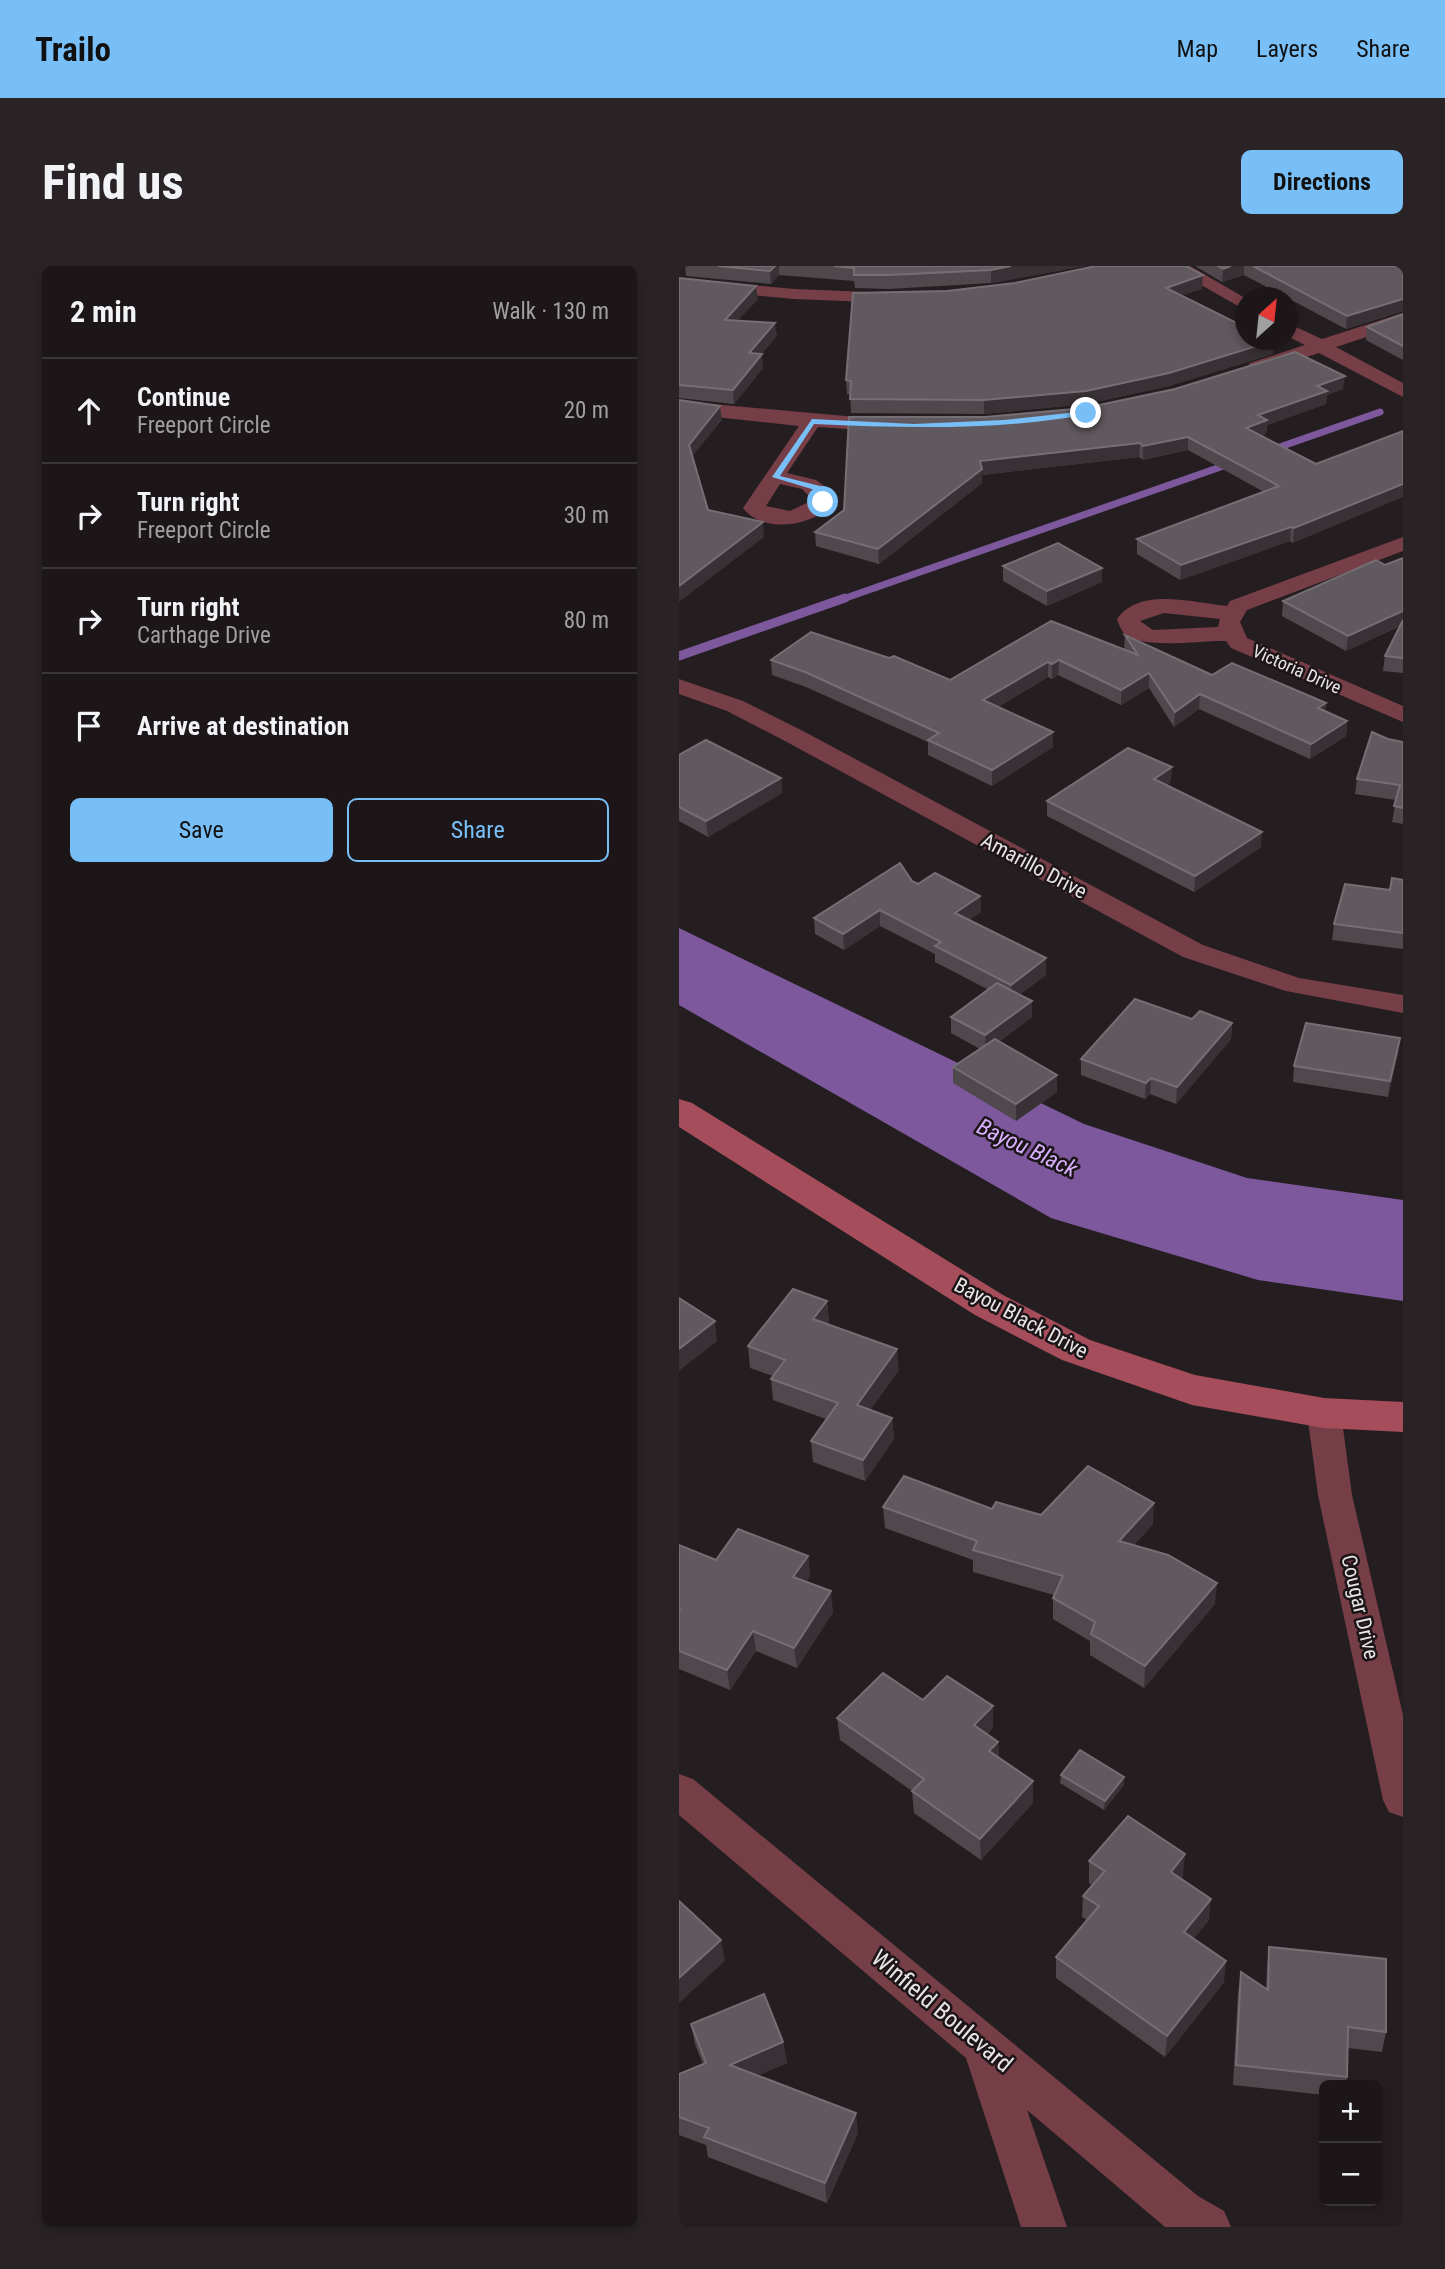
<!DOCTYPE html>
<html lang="en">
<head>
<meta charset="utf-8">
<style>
  :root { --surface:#1c1619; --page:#292326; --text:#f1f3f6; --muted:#a09fa2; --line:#3a3538; --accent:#78bff7 }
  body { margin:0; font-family:"Roboto Condensed",sans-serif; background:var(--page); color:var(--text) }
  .controls { position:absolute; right:21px; bottom:21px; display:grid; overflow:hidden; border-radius:10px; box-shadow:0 4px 10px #0003 }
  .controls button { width:63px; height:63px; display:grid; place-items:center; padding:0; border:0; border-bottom:2px solid var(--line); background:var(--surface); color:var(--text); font:35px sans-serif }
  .compass { position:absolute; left:556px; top:21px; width:63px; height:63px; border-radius:50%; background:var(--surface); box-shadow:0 4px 10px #0003; rotate:27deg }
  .stop { position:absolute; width:21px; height:21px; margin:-16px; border:5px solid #78bff7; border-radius:50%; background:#fff }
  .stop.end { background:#78bff7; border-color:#fff; box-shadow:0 2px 7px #0008 }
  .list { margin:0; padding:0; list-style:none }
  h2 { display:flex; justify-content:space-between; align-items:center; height:91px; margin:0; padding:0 28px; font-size:30px }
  h2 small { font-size:23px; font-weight:400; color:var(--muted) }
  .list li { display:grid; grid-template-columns:46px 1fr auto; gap:21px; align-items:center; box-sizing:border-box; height:105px; padding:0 28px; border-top:2px solid var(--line) }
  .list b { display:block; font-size:26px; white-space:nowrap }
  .list p { margin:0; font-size:23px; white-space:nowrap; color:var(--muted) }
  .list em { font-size:23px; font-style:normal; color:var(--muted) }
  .actions { display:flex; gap:14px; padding:21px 28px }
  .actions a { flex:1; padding:16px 0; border:2px solid var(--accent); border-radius:10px; text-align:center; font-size:24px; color:var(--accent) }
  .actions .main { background:var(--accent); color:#111 }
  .icon { flex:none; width:38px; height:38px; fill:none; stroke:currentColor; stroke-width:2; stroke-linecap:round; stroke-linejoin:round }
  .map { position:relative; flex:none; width:724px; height:1961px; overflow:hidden; border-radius:10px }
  header { display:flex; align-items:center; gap:42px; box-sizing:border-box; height:98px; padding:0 35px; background:var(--accent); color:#111 }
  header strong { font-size:33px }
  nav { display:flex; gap:38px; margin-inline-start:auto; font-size:24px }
  .intro { display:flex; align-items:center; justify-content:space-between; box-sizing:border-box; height:168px; padding:0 42px }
  h1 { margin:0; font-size:49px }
  .button { padding:18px 32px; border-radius:10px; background:var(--accent); color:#111; font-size:24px; font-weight:700 }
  main { display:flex; gap:42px; padding:0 42px }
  aside { flex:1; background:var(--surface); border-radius:10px; box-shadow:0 4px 10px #0003 }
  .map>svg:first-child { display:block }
  .water { fill:#7d589c }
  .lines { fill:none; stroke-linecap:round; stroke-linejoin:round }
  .stream-far1 { stroke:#7d589c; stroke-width:7 }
  .stream { stroke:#7d589c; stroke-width:9 }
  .street { fill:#763e46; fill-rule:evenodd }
  .secondary { fill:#a54d5a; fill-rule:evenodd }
  .wall { fill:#4f494e }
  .shaded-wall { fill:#383135 }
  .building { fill:#60595f; stroke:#756f74; stroke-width:2 }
  .route { fill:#78bff7 }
  .labels { text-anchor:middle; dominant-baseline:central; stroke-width:5; stroke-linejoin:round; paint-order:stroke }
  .far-street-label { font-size:18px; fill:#e8e3e5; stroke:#1c1518 }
  .street-label { font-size:21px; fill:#e8e3e5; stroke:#1c1518 }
  .water-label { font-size:23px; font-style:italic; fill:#d7affc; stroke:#1c1518 }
  .near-street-label { font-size:24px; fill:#e8e3e5; stroke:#1c1518 }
</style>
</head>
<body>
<header>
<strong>Trailo</strong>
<nav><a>Map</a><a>Layers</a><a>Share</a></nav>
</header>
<div class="intro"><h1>Find us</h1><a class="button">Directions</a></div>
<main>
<aside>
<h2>2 min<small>Walk · 130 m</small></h2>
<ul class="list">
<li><svg class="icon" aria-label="ahead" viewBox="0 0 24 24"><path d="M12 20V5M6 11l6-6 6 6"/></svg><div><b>Continue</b><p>Freeport Circle</p></div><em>20 m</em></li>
<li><svg class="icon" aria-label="right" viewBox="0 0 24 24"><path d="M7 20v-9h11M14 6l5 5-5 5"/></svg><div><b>Turn right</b><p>Freeport Circle</p></div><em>30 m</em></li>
<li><svg class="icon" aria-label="right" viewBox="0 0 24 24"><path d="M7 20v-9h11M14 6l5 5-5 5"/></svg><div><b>Turn right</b><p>Carthage Drive</p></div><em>80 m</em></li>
<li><svg class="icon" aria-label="arrive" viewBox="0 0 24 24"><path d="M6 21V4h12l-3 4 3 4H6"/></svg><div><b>Arrive at destination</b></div></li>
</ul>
<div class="actions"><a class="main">Save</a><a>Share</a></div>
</aside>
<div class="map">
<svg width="724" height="1961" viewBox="0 0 724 1961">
  <rect width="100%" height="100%" fill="#251e21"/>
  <polygon class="water" points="0,662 405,858 568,912 724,934 724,1035 579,1014 372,952 0,739"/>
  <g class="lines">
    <g class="stream-far1">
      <polyline points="592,184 701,146"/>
      <polyline points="161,334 553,197"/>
    </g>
    <polyline class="stream" points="0,390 166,332"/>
    <g class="street">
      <polygon points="489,0 511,0 566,32 566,44"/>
      <polygon points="0,12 115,23 215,27 224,32 215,37 115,33 0,22"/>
      <polygon points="724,47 724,59 657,81 724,117 724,131 640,87 578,107 568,101 571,97 626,79 608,70 608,57 643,73"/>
      <path d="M0,135L211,154L221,160L211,166L139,161L108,207L137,214L152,225L155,236C137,260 84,269 64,242L120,160L0,147ZM101,218L123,223L134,234L111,245L87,240Z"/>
      <path d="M724,271V285L568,344L561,356L568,372L724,440V456L552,382L547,375C521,374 465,384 446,368C442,365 440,358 438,353C461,320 515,337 548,340L551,335ZM485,347L541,353L539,361L474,364L461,355Z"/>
      <polygon points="0,413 64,435 124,465 524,679 620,712 724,729 724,747 607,725 504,691 106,475 48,445 0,428"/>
      <polygon points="645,1134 657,1138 662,1147 673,1229 724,1449 724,1551 710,1546 704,1534 639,1229 628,1147 633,1138"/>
      <polygon points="0,1508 14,1513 519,1930 545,1945 552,1961 486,1961 348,1844 388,1961 342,1961 287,1792 0,1549"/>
    </g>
    <polygon class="secondary" points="0,833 13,837 324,1029 411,1074 516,1109 645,1132 724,1136 724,1166 645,1162 513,1139 383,1094 296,1049 0,861"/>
  </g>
  <g class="wall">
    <polygon points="6,0 405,0 312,17 210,23 176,22 175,15 100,9 92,18 7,10"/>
    <polygon points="516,0 724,0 724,45 667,63 565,9 543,16"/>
    <polygon points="0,12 79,33 59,54 98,70 82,88 84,102 55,138 0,132 0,134"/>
    <polygon points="336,17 523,23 503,29 594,88 490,120 407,138 305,148 172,147 171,128 168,128 167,114 268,25"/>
    <polygon points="724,48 724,94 687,74 688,61"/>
    <polygon points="664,123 648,129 647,138 588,159 587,168 582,169 637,198 614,277 611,275 501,314 458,288 458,273 585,226 509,184 464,194 460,191 303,209 303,217 200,298 137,280 136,266 306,151"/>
    <polygon points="724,292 724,407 704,405 706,390 721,360 667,385 603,350 604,335 706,299"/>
    <polygon points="324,300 423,302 423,316 368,340 324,315"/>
    <polygon points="372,355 445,384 446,369 533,409 647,437 646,445 668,455 667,470 631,493 520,443 495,461 470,422 442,439 379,409 373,413 369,411 319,441 374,466 374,481 313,520 249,489 249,476 127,421 93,409 92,394 271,414"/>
    <polygon points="724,476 724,558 713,556 717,534 676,528 678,513"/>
    <polygon points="0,489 102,512 103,527 29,571 0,555"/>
    <polygon points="492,516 488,519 582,581 515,626 368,550 368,535"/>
    <polygon points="724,614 724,683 653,674 655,658 711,624"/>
    <polygon points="233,615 239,618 301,630 302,646 290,654 367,709 340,729 353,751 321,775 378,809 378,826 337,855 274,817 274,801 301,783 272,767 272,751 310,724 256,696 256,688 201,660 165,684 136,668 135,652"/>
    <polygon points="553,757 552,773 497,838 471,828 466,833 402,809 402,793"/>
    <polygon points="719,788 709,831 614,816 615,800"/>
    <polygon points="148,1035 150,1056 148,1058 220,1104 191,1144 213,1152 215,1173 186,1215 134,1196 132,1175 147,1153 94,1134 92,1113 94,1110 71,1102 69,1080"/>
    <polygon points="204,1241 313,1243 362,1249 474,1258 455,1279 536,1338 465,1422 411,1389 411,1375 374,1353 374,1332 375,1329 294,1306 294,1294 206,1262"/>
    <polygon points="0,1279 37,1294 129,1290 131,1310 127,1316 154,1346 118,1402 77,1385 51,1424 0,1403"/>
    <polygon points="244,1434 314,1462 308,1468 319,1476 320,1492 354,1537 302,1594 235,1547 233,1525 161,1474 158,1452"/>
    <polygon points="382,1509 445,1519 425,1544 381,1517"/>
    <polygon points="410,1595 504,1610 502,1613 530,1654 514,1673 545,1716 486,1791 377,1712 377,1691 408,1654 403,1651 404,1630 413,1619 410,1617"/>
    <polygon points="590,1681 707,1766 703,1786 669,1782 668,1811 667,1819 645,1819 645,1829 554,1819 559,1727 562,1706 587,1723 588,1702"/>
    <polygon points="12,1758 104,1776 108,1797 78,1810 179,1867 148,1937 29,1891 27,1879 0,1869 0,1808 24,1798 16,1778"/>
  </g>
  <g class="shaded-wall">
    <polygon points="96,0 100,0 100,9 92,18 91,5"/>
    <polygon points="332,0 405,0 312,17 312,4"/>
    <polygon points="552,0 565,0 565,9 543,16 544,3"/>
    <polygon points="524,9 523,23 486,35 487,22"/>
    <polygon points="77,20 79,33 47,67 46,54"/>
    <polygon points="724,33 724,45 667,63 668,50"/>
    <polygon points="96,57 98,70 72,101 70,87"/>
    <polygon points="594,75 594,88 490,120 407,138 305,148 305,134"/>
    <polygon points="83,88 84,102 55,138 54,124"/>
    <polygon points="666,110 664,123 648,129 647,138 588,159 587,168 566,175 567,162 579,149 638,120"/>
    <polygon points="41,140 43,154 11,193 10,179"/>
    <polygon points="509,171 509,184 464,194 464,180"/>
    <polygon points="461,177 460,191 303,209 303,217 200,298 199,283 301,195"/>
    <polygon points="724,218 724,231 614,277 615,262"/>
    <polygon points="84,256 85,271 0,336 0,320"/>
    <polygon points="612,261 611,275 501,314 502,299"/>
    <polygon points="423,302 423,316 368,340 368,325"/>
    <polygon points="724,345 724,358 667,385 669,370"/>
    <polygon points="380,394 379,409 373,413 373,398"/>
    <polygon points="369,396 369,411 305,449 304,434"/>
    <polygon points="470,407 470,422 442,439 442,424"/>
    <polygon points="521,428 520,443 495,461 496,446"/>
    <polygon points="647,437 645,452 639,442"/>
    <polygon points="668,455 667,470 631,493 632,478"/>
    <polygon points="374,466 374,481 313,520 313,504"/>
    <polygon points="493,501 492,516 475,528 475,513"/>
    <polygon points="102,512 103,527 29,571 27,555"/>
    <polygon points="583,566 582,581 515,626 516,610"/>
    <polygon points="301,630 302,646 277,663 276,647"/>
    <polygon points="201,644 201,660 165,684 164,668"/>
    <polygon points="367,692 367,709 332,735 332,719"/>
    <polygon points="353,735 353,751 307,786 306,769"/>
    <polygon points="553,757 552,773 497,838 498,821"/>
    <polygon points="721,772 719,788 709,831 711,815"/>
    <polygon points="378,809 378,826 337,855 337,838"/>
    <polygon points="472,812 471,828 466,833 467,817"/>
    <polygon points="148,1035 150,1056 136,1074 134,1053"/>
    <polygon points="36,1055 38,1075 0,1105 0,1083"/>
    <polygon points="218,1083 220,1104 180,1160 178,1139"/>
    <polygon points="213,1152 215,1173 186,1215 184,1194"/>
    <polygon points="475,1237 474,1258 439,1297 440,1275"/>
    <polygon points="129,1290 131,1310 116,1331 114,1311"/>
    <polygon points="538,1317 536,1338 465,1422 466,1400"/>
    <polygon points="152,1325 154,1346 118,1402 115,1382"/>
    <polygon points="74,1365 77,1385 51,1424 48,1404"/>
    <polygon points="314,1440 314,1462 296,1481 295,1459"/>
    <polygon points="319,1476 320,1498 310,1485"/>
    <polygon points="445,1511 445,1519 425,1544 426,1535"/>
    <polygon points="354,1515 354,1537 302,1594 301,1573"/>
    <polygon points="506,1588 504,1610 490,1627 492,1606"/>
    <polygon points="532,1633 530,1654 503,1687 505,1666"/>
    <polygon points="42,1674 46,1695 0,1737 0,1712"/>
    <polygon points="547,1695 545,1716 486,1791 488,1770"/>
    <polygon points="104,1776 108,1797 55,1820 51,1799"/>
    <polygon points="177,1847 179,1867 148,1937 146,1917"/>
  </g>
  <g class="building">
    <polygon points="39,0 96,0 91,5"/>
    <polygon points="155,0 332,0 312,4 210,9 175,9 175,2"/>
    <polygon points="417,0 507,0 524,9 487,22 566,61 566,74 592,74 594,75 490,107 407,125 305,134 171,133 172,115 167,114 174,27 268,25 336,17"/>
    <polygon points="539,0 552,0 544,3"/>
    <polygon points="574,0 724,0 724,33 668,50"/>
    <polygon points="0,12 77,20 46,54 96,57 70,87 83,88 54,124 0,119"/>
    <polygon points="724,48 724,80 688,61"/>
    <polygon points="616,86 666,110 638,120 648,125 579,149 588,154 567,162 637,198 724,165 724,218 615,262 612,261 502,299 458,273 600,220 509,171 464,180 461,177 301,195 303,203 199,283 136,266 165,244 170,151 306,151 406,142 496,123"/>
    <polygon points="0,134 41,140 10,179 29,244 84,256 0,320"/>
    <polygon points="379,277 423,302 368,325 324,300"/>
    <polygon points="724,292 724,345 669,370 604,335 697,294 706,299"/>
    <polygon points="724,354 724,392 706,390"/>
    <polygon points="372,355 459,389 446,369 533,409 553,397 647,437 639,442 668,455 632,478 521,428 496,446 470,407 442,424 380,394 373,398 369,396 304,434 374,466 313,504 249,474 260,467 126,406 92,394 132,366 210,392 215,390 271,414"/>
    <polygon points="693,466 709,473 724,476 724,542 715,540 721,519 678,513"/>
    <polygon points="27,474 102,512 27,555 0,541 0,489"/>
    <polygon points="449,482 493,501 475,513 583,566 516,610 368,535"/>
    <polygon points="221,597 233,615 239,618 256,607 301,630 276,647 367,692 332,719 256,680 262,676 201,644 164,668 135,652"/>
    <polygon points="713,612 724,614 724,667 655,658 666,618 711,624"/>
    <polygon points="318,717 353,735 306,769 272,751"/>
    <polygon points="456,733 513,753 521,745 553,757 498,821 472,812 467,817 402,793"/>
    <polygon points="627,757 721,772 711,815 615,800"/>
    <polygon points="316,773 378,809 337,838 274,801"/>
    <polygon points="114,1023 148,1035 134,1053 218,1083 178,1139 213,1152 184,1194 132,1175 159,1137 92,1113 106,1094 69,1080"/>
    <polygon points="0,1032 36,1055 0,1083"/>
    <polygon points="409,1200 475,1237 440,1275 489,1289 538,1317 466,1400 412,1368 416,1356 374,1332 384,1310 294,1284 298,1275 204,1241 225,1210 313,1243 317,1236 362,1249"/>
    <polygon points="59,1263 129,1290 114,1311 152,1325 115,1382 74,1365 48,1404 0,1385 0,1346 1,1344 0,1344 0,1279 37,1294"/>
    <polygon points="204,1407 244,1434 268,1410 314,1440 295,1459 319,1476 310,1485 354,1515 301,1573 233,1525 245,1513 158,1452"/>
    <polygon points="401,1484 445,1511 426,1535 382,1509"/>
    <polygon points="449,1550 506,1588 492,1606 532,1633 505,1666 547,1695 488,1770 377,1691 420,1640 404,1630 426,1605 410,1595"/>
    <polygon points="0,1635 42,1674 0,1712"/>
    <polygon points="590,1681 707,1693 707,1766 669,1761 668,1811 557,1799 562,1706 589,1724"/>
    <polygon points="85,1728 104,1776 51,1799 177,1847 146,1917 25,1871 30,1862 0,1851 0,1808 27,1797 12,1758"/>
  </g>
  <path class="route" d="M407,145L410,148C319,165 227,162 135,158L101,210L141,220L148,229L146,238H141V229L136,224L93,211L133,153L235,158L325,154Z"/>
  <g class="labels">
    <g class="far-street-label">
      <text transform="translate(618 403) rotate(24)">Victoria Drive</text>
    </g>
    <g class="street-label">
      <text transform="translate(355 600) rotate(28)">Amarillo Drive</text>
      <text transform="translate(342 1052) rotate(28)">Bayou Black Drive</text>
      <text transform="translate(681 1341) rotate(77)">Cougar Drive</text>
    </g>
    <g class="water-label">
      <text transform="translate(348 882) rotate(25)">Bayou Black</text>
    </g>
    <g class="near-street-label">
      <text transform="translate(263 1745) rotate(40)">Winfield Boulevard</text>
    </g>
  </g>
</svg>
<div class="controls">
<button>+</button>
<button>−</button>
</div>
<svg class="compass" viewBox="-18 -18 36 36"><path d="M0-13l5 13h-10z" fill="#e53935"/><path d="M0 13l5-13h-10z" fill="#a09fa2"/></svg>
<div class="stop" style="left:144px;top:236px"></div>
<div class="stop end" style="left:407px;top:147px"></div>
</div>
</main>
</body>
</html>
